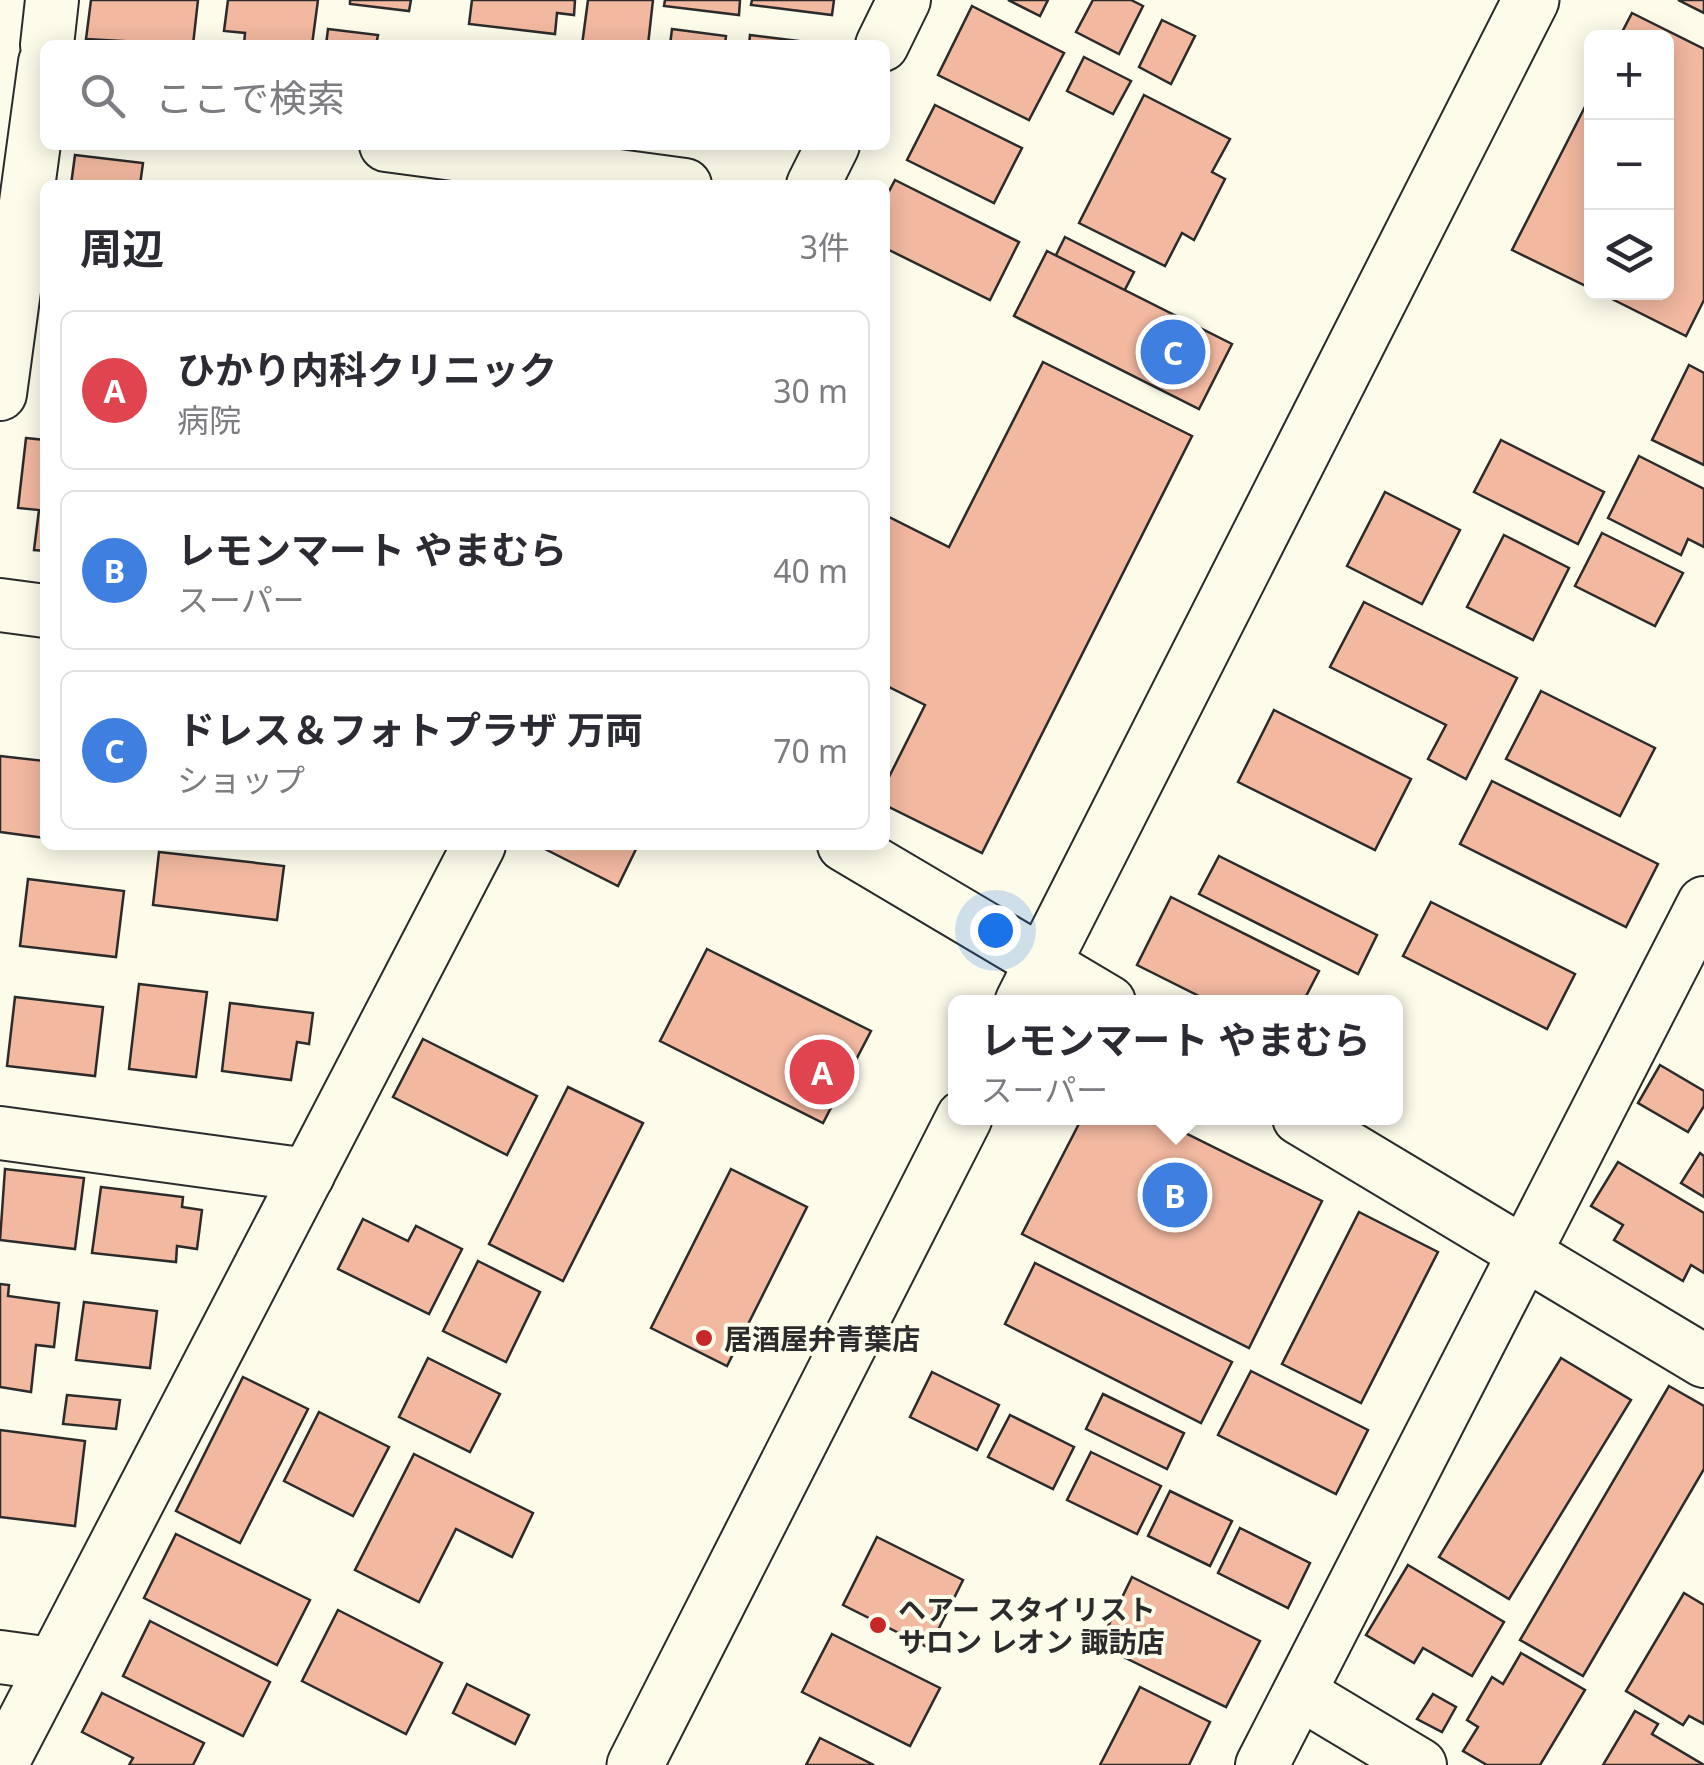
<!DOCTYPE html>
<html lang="ja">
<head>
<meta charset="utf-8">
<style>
  :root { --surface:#fff; --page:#f7f7f7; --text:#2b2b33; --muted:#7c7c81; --line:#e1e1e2; --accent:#c62828 }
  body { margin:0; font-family:"Noto Sans","Noto Sans JP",sans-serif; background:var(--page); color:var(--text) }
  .controls { position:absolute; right:30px; top:30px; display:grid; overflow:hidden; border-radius:15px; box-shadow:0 5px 25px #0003 }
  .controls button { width:90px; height:90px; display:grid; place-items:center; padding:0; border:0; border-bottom:2px solid var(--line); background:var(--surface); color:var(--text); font:50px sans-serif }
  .you { position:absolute; left:995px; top:930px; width:35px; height:35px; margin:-25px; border:8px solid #fff; border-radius:50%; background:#1a73e8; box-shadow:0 0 0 15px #1a73e833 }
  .badge { display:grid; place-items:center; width:65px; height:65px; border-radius:50%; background:var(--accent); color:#fff; font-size:32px; font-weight:700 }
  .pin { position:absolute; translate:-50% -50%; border:5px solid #fff; box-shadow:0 2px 10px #0006 }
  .popup { position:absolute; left:948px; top:995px; width:455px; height:130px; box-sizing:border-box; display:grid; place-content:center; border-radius:15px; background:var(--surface); filter:drop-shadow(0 2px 8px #0005); font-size:32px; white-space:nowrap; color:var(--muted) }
  .popup b { font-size:38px; color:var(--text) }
  .popup::after { content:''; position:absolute; left:50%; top:100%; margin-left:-20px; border:20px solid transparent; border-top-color:var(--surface) }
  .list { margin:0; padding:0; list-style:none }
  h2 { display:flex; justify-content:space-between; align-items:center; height:130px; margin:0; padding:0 40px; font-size:42px }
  h2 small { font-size:32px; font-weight:400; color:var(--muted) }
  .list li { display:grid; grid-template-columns:65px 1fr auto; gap:30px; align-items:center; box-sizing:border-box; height:160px; margin:0 20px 20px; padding:0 20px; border:2px solid var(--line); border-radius:15px }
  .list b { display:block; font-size:38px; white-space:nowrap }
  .list p { margin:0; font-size:32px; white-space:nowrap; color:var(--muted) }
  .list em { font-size:32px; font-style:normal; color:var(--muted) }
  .icon { flex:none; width:55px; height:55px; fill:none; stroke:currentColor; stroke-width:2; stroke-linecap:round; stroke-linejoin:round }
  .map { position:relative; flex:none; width:1704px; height:1765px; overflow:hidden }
  .search { position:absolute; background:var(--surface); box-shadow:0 5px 25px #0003; left:40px; top:40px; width:850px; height:110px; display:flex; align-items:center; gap:25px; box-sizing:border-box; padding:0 35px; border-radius:15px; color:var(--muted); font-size:38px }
  .panel { position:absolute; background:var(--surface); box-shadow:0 5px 25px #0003; left:40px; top:180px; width:850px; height:670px; border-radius:15px }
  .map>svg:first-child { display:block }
  .building { fill:#f2b8a0; stroke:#2b2b2b; stroke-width:2.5 }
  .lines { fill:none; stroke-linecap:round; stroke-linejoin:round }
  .street-casing { stroke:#2b2b2b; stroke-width:56 }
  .secondary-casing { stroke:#2b2b2b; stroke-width:59 }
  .street { stroke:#fdfbea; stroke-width:52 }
  .secondary { stroke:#fdfbea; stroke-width:55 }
  .poi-dot { fill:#c62828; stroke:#fdfbea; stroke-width:4 }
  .labels { text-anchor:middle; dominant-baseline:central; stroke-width:8; stroke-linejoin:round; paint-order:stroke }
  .poi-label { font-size:28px; font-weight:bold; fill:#2b2b2b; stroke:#fdfbea; text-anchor:start }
</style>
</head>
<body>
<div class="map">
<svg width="1704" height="1765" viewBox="0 0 1704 1765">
  <rect width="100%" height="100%" fill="#fdfbea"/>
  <g class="building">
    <polygon points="91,0 198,0 193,45 86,39"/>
    <polygon points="228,0 318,0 312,45 244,45 245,33 224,31"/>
    <polygon points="350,0 411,0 409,11 350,4"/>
    <polygon points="472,0 575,0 574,15 557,13 555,34 469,24"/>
    <polygon points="588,0 653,0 648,45 582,45"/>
    <polygon points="665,0 740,0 739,15 664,6"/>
    <polygon points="752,0 834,0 832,15 751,5"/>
    <polygon points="1008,0 1048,0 1040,16"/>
    <polygon points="1093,0 1131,0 1143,6 1119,54 1076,32"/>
    <polygon points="1678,0 1704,0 1704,13"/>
    <polygon points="972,6 1064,53 1029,120 938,75"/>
    <polygon points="1632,13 1704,49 1704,300 1686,336 1598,292 1666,292 1666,38 1619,38"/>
    <polygon points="1162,20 1195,36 1171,84 1139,67"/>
    <polygon points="328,29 378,35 376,45 326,45"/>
    <polygon points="672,29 726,36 725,45 670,45"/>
    <polygon points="750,35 815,43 749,45"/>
    <polygon points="1084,57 1131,81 1113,114 1067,91"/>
    <polygon points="1592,93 1592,289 1512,250"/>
    <polygon points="1144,95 1230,139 1212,172 1225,179 1194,240 1182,233 1165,266 1079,223"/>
    <polygon points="935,105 1022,148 994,203 907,160"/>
    <polygon points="75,155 143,163 140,185 71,185"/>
    <polygon points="895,180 1019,242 990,300 885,248 885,199"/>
    <polygon points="1065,237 1134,272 1116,307 1047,273"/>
    <polygon points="1047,251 1232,344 1199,409 1014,316"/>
    <polygon points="1043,362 1192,436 982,853 885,805 885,785 925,705 885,685 885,515 949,547"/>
    <polygon points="1689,365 1704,373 1704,465 1652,440"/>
    <polygon points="26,438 45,440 45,551 34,550 39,510 18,508"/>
    <polygon points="1501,440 1604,492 1578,544 1474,492"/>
    <polygon points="1639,456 1704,489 1704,547 1688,539 1681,555 1608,518"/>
    <polygon points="1385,492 1460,530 1422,604 1347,566"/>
    <polygon points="1602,533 1683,573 1655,626 1575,586"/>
    <polygon points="1504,535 1569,568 1533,640 1467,607"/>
    <polygon points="1364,602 1517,678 1466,779 1428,759 1446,725 1330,667"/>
    <polygon points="1541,691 1655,748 1620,816 1506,759"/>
    <polygon points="1274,710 1411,779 1375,850 1238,782"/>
    <polygon points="0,756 45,761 45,838 0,832"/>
    <polygon points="1492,781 1658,864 1626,927 1460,844"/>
    <polygon points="537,845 638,845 618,886"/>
    <polygon points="159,852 284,866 277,920 153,905"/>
    <polygon points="1219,856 1377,935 1358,974 1199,894"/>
    <polygon points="28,879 124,891 116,957 20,946"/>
    <polygon points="1171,897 1319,971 1303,1002 1211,1002 1137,965"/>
    <polygon points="1431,902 1575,974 1547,1029 1403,956"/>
    <polygon points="707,949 871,1031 823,1123 660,1041"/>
    <polygon points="139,984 207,992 196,1077 129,1069"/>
    <polygon points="15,997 103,1007 95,1076 7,1066"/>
    <polygon points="230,1003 313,1013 309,1044 297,1042 291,1080 222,1071"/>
    <polygon points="423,1039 537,1096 507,1155 393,1097"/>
    <polygon points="1660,1065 1704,1091 1704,1106 1688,1132 1638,1103"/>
    <polygon points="568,1087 643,1123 563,1281 489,1244"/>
    <polygon points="1082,1118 1155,1118 1322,1201 1249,1348 1022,1234"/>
    <polygon points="1700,1153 1704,1156 1704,1197 1681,1183"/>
    <polygon points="1618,1162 1704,1213 1704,1273 1691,1265 1683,1281 1614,1240 1623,1225 1591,1206"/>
    <polygon points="5,1169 84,1178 75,1249 0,1240"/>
    <polygon points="731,1169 807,1207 727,1366 651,1328"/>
    <polygon points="101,1187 183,1197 182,1207 202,1210 197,1249 177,1246 176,1262 92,1253"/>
    <polygon points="1359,1212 1438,1252 1361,1403 1282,1364"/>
    <polygon points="363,1219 408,1241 416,1226 462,1249 429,1314 338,1269"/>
    <polygon points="478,1261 540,1292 506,1362 443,1331"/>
    <polygon points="1035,1263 1232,1362 1201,1423 1005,1324"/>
    <polygon points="0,1284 9,1285 8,1296 59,1303 54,1347 36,1345 31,1392 0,1387"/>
    <polygon points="84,1302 157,1311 150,1368 76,1360"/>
    <polygon points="428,1358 500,1394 470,1452 399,1417"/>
    <polygon points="1561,1358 1631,1400 1509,1599 1439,1557"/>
    <polygon points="1251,1371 1368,1430 1336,1494 1218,1435"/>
    <polygon points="932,1372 999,1405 977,1450 910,1417"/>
    <polygon points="243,1377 308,1409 240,1543 176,1511"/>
    <polygon points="1669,1386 1704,1406 1704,1469 1583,1676 1520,1640"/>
    <polygon points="1103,1394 1184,1433 1167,1469 1086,1429"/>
    <polygon points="67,1395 120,1400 116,1429 63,1424"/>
    <polygon points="319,1412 389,1447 353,1516 284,1481"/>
    <polygon points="1010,1415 1074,1447 1053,1489 988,1457"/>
    <polygon points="0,1430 85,1441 75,1526 0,1517"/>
    <polygon points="1091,1452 1161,1486 1137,1534 1067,1500"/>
    <polygon points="414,1454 533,1513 512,1557 456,1529 419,1602 355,1570"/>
    <polygon points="1170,1491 1232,1521 1210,1566 1148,1536"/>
    <polygon points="1240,1528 1310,1563 1288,1608 1218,1573"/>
    <polygon points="176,1534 310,1600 277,1665 144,1598"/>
    <polygon points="877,1537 963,1580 929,1648 843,1605"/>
    <polygon points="1408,1565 1504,1622 1472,1676 1423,1648 1414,1663 1366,1635"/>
    <polygon points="1132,1577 1260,1641 1226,1707 1099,1645"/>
    <polygon points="1684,1593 1704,1605 1704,1724 1689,1716 1683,1725 1626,1691"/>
    <polygon points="338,1610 442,1663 406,1734 302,1681"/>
    <polygon points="150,1621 270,1682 243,1736 123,1676"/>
    <polygon points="832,1634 940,1688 910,1746 802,1692"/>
    <polygon points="1521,1653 1585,1690 1540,1765 1487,1765 1463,1751 1478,1727 1467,1720 1492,1677 1503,1684"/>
    <polygon points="467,1684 529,1715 515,1744 453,1713"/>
    <polygon points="1140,1687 1210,1722 1189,1765 1100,1765"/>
    <polygon points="102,1693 204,1743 193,1765 129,1765 133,1758 82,1732"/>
    <polygon points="1433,1694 1456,1707 1442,1732 1417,1719"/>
    <polygon points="1635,1711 1658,1724 1652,1734 1704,1765 1603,1765"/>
    <polygon points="820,1738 874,1765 806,1765"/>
  </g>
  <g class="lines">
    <g class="street-casing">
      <g id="street">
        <polyline points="47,45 52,0"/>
        <polyline points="882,45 904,0"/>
        <polyline points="386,145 685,185"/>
        <polyline points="813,185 833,145"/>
        <polyline points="0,394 45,62"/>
        <polyline points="0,605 45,611"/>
        <polyline points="844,845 1109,1002"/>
        <polyline points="1299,1118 1704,1361"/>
        <polyline points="0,1133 308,1175"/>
        <polyline points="0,1657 51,1664"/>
        <polyline points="1300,1693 1420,1765"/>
        <polyline points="1,1765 479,845"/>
        <polyline points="1262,1765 1704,903"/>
      </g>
    </g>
    <g class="secondary-casing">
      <g id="secondary">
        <polyline points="1023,1002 1531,0"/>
        <polyline points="635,1765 964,1118"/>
      </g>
    </g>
    <use href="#street" class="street"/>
    <use href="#secondary" class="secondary"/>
  </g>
  <g class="poi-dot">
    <circle cx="704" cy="1338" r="10"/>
    <circle cx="878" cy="1625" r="10"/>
  </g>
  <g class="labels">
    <g class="poi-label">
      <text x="724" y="1338">居酒屋弁青葉店</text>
      <text x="898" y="1609">ヘアー スタイリスト<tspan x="898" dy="32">サロン レオン 諏訪店</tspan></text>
    </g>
  </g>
</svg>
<div class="controls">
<button>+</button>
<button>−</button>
<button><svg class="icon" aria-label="layers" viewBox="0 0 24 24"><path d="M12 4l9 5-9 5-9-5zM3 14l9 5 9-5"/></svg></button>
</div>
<div class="you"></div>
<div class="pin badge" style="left:822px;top:1072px;background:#e0444e">A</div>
<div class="pin badge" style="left:1175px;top:1195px;background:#3f7fe0">B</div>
<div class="popup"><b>レモンマート やまむら</b>スーパー</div>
<div class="pin badge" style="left:1173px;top:352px;background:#3f7fe0">C</div>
<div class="search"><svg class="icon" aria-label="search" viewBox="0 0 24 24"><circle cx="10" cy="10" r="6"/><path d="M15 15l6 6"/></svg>ここで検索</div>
<section class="panel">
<h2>周辺<small>3件</small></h2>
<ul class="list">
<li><span class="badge" style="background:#e0444e">A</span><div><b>ひかり内科クリニック</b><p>病院</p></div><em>30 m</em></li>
<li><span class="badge" style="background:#3f7fe0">B</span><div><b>レモンマート やまむら</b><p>スーパー</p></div><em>40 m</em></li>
<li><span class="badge" style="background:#3f7fe0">C</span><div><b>ドレス＆フォトプラザ 万両</b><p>ショップ</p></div><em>70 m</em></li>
</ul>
</section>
</div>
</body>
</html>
